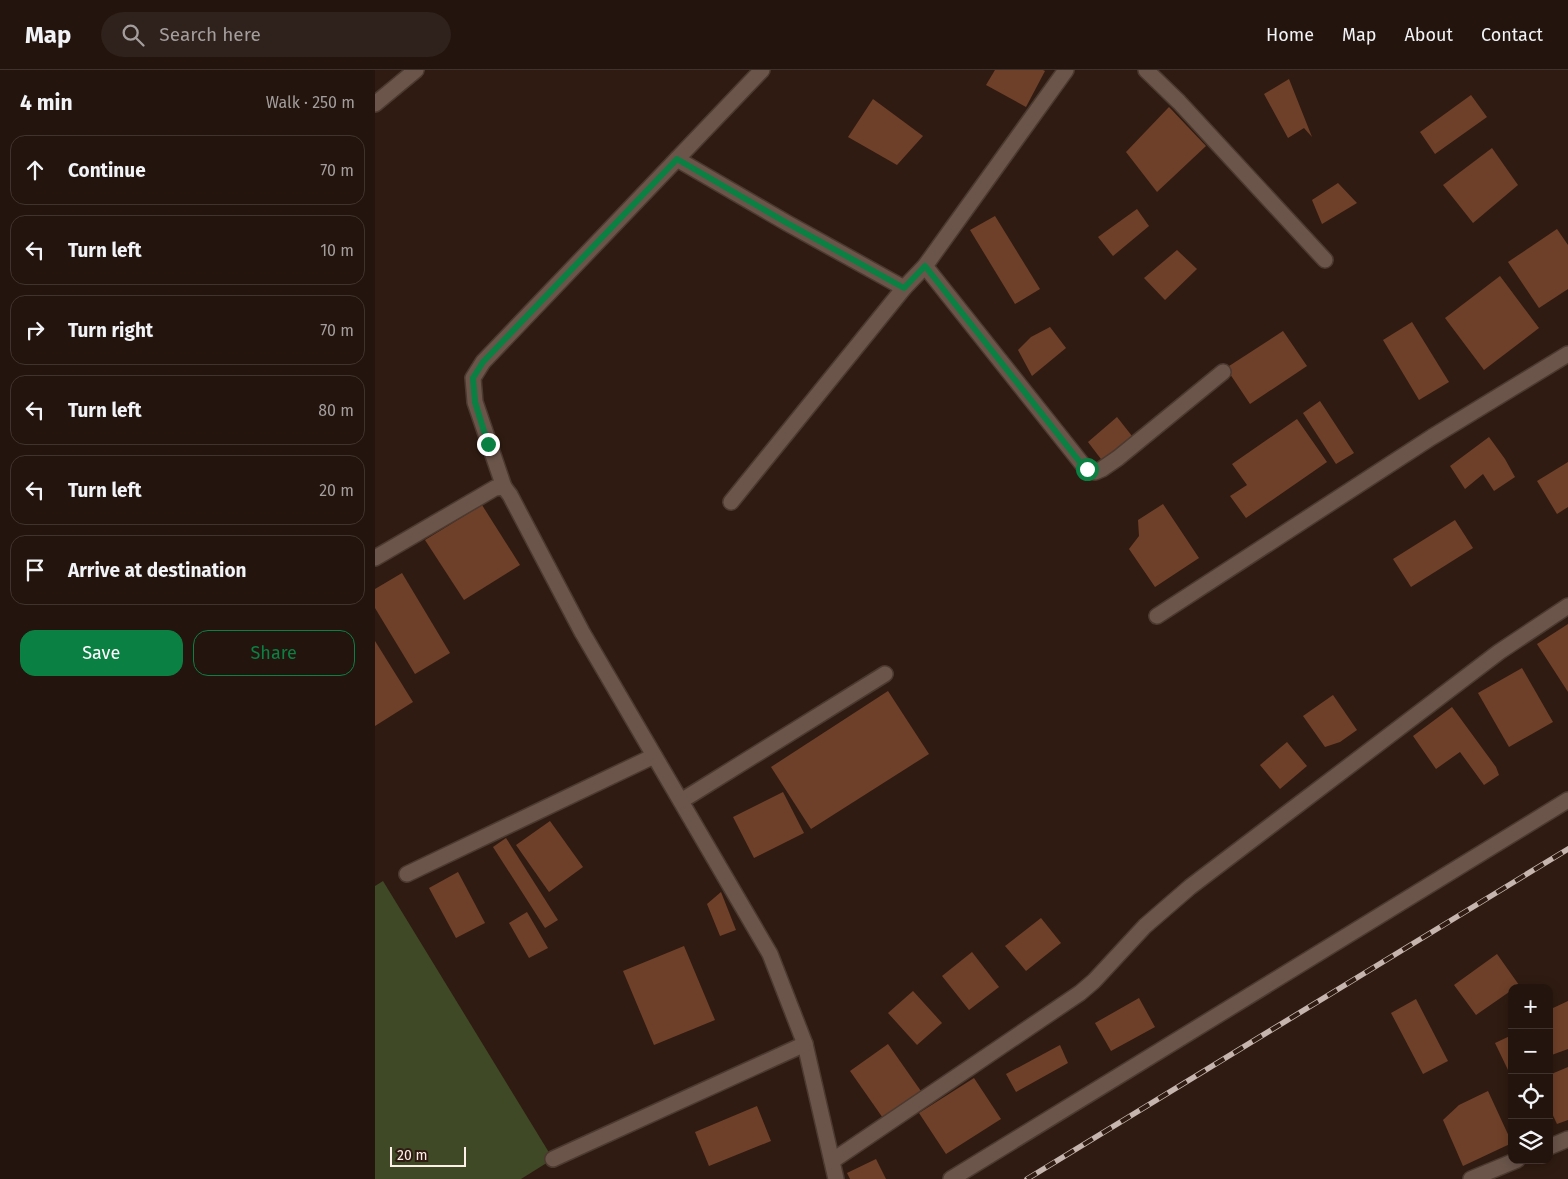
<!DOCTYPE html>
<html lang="en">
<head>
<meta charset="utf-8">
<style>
  :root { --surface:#23140d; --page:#2f211b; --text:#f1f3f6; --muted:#a39e9d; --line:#40332e; --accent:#0b8043 }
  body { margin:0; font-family:"Fira Sans",sans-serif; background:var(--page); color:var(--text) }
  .controls { position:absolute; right:15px; bottom:15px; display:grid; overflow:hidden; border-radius:10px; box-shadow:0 2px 12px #0003 }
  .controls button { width:45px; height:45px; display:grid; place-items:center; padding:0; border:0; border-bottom:1px solid var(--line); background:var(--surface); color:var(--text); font:25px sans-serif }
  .scale { position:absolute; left:15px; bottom:12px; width:76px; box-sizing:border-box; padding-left:5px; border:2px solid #feefe8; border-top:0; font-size:14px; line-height:18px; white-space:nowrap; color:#feefe8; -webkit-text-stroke:4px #2f1b11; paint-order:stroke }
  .stop { position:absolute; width:15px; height:15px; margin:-11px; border:4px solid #0b8043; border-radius:50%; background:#fff }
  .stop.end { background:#0b8043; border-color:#fff; box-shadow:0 1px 5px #0008 }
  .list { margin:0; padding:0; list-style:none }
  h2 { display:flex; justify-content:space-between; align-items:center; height:65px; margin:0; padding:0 20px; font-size:21px }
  h2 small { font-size:16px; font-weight:400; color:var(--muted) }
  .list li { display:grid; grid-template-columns:32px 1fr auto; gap:15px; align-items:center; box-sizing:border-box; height:70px; margin:0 10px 10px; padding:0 10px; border:1px solid var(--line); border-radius:15px }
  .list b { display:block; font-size:19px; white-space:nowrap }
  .list em { font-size:16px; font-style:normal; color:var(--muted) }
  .actions { display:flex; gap:10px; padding:15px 20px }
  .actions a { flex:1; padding:11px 0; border:1px solid var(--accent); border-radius:15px; text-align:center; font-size:18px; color:var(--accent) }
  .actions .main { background:var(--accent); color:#fff }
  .icon { flex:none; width:28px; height:28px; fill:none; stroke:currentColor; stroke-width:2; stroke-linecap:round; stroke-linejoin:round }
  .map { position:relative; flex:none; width:1193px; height:1109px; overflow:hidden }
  header { display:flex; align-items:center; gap:30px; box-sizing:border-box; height:70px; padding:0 25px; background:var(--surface); border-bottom:1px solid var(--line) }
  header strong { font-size:24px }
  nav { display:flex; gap:28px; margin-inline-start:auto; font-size:18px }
  .search { width:350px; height:45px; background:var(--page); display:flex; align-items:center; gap:12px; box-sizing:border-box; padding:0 18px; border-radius:28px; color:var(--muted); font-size:19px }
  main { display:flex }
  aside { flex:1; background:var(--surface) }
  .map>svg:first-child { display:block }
  .green { fill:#3f4926 }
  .building { fill:#6f4029 }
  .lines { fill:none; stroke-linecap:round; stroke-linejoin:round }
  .minor-casing { stroke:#4c392f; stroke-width:18 }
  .minor { stroke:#6b554b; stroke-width:15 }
  .rail-casing { stroke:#c6b5ae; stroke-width:5.5 }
  .rail { stroke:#2f1b11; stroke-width:4; stroke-dasharray:11; stroke-linecap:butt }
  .route { stroke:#0b8043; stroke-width:6 }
</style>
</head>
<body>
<header>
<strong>Map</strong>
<div class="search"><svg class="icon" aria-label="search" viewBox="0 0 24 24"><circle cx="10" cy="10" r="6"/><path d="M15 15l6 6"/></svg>Search here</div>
<nav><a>Home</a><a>Map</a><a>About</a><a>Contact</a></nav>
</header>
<main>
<aside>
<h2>4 min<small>Walk · 250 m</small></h2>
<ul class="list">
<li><svg class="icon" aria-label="ahead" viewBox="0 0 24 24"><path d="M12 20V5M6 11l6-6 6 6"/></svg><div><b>Continue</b></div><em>70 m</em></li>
<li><svg class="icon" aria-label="left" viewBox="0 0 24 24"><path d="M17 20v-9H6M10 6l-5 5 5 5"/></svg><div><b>Turn left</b></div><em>10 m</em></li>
<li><svg class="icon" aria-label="right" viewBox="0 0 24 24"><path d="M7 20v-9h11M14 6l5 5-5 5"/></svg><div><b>Turn right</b></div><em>70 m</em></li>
<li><svg class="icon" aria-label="left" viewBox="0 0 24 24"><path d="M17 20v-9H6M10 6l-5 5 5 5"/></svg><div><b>Turn left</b></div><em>80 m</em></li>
<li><svg class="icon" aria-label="left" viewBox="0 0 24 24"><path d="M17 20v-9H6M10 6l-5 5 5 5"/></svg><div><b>Turn left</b></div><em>20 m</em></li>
<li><svg class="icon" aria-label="arrive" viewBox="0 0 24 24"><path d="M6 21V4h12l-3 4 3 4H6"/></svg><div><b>Arrive at destination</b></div></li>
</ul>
<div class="actions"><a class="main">Save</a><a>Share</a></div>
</aside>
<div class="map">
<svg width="1193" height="1109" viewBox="0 0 1193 1109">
  <rect width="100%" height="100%" fill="#2f1b11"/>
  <polygon class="green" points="8,811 178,1089 146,1109 0,1109 0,816"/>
  <g class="building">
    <polygon points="620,0 668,0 670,1 651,37 611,15"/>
    <polygon points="914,9 937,67 929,58 913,68 889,24"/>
    <polygon points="1096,25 1112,47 1060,84 1045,62"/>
    <polygon points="498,29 548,66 522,95 473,67"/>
    <polygon points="794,37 831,76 782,122 751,82"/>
    <polygon points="1117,78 1143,115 1098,153 1068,115"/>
    <polygon points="963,113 982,133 947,154 937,130"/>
    <polygon points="762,139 774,156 738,186 723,167"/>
    <polygon points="620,146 665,219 640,234 595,160"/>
    <polygon points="1182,159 1193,175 1193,219 1164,238 1133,192"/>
    <polygon points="802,180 822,199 790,230 769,208"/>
    <polygon points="1125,206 1164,258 1109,300 1070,248"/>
    <polygon points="1037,252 1074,312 1044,330 1008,270"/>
    <polygon points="675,257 691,278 657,306 643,280 656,267"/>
    <polygon points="908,261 932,296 875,334 851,298"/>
    <polygon points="945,331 979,383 961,394 928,343"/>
    <polygon points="742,347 757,366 729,393 713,372"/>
    <polygon points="922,349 952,392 871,448 855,426 872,415 857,394"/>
    <polygon points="1114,367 1130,389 1140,407 1119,421 1108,404 1090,419 1075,396"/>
    <polygon points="1193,392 1193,437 1182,444 1162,411"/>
    <polygon points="788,434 824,488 780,517 754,479 764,466 763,450"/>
    <polygon points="107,435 145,495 89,530 50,470"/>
    <polygon points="1080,450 1098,478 1036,517 1018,489"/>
    <polygon points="27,503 75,583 40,604 0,538 0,519"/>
    <polygon points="1193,554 1193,622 1162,574"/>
    <polygon points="0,571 38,632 0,656"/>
    <polygon points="1147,598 1178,652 1134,677 1103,623"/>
    <polygon points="513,621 554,684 436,759 396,697"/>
    <polygon points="958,625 982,660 965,672 950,677 928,646"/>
    <polygon points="1077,637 1121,697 1124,705 1109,715 1085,682 1061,699 1038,666"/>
    <polygon points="912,672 932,696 905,719 885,695"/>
    <polygon points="408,722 429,763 379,788 358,747"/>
    <polygon points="175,751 208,797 174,822 141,775"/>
    <polygon points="131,768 183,850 170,858 118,777"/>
    <polygon points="83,802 110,853 81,868 54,818"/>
    <polygon points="346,822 361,860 345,866 332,834"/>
    <polygon points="152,842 173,878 154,888 134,853"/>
    <polygon points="666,848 686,873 651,901 630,876"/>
    <polygon points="309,876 340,950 279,975 248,901"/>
    <polygon points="597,882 624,917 594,940 567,906"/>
    <polygon points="1122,884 1144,915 1137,918 1137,920 1101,945 1079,915"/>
    <polygon points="538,921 567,953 542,975 513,943"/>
    <polygon points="764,928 780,957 736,981 720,953"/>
    <polygon points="1041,929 1073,991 1048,1004 1016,943"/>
    <polygon points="1193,931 1193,979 1174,986 1174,942 1178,938"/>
    <polygon points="1137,965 1137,1001 1134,1002 1120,973"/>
    <polygon points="513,974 548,1024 510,1051 475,1001"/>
    <polygon points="685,975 693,993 641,1022 631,1004"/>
    <polygon points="1193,997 1193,1050 1182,1054 1174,1037 1174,1005"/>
    <polygon points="599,1008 626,1049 571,1084 544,1043"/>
    <polygon points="1113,1021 1137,1073 1088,1096 1068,1050 1084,1035"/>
    <polygon points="382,1036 396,1071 334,1096 320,1062"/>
    <polygon points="501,1089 511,1109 475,1109 472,1103"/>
  </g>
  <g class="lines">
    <g class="minor-casing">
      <g id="minor">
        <polyline points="771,0 804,32 950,190"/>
        <polyline points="0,34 41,0"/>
        <polyline points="302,89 412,153 529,218"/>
        <polyline points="550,196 708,395 720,402 727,399 743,388 848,302"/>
        <polyline points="129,417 100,332 98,308 108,292 387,0"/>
        <polyline points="356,432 529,218 550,196 691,0"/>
        <polyline points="0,488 120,418 129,417 135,425 207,562 395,884 430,974 461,1109"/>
        <polyline points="782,546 1057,367 1193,284"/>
        <polyline points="306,731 510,604"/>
        <polyline points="32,804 279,686"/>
        <polyline points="1174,1077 1193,1069"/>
        <polyline points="178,1089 430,974"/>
        <polyline points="457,1091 705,923 719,911 770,856 815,817 1124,582 1193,536"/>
        <polyline points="576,1109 1193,730"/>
        <polyline points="1096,1109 1142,1090"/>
      </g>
    </g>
    <use href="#minor" class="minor"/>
    <g class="rail-casing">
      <polyline id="rail" points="652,1109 1193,779"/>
    </g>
    <use href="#rail" class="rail"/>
  </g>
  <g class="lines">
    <polyline class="route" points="113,374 100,332 98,308 108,292 302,89 412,153 529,218 550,196 708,396 712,399"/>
  </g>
</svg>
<div class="controls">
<button>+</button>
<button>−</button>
<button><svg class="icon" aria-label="locate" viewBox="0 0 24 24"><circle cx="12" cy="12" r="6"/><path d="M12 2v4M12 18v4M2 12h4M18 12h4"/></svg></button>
<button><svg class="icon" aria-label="layers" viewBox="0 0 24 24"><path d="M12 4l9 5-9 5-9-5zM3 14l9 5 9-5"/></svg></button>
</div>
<div class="scale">20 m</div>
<div class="stop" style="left:712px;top:399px"></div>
<div class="stop end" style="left:113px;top:374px"></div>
</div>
</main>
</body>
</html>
